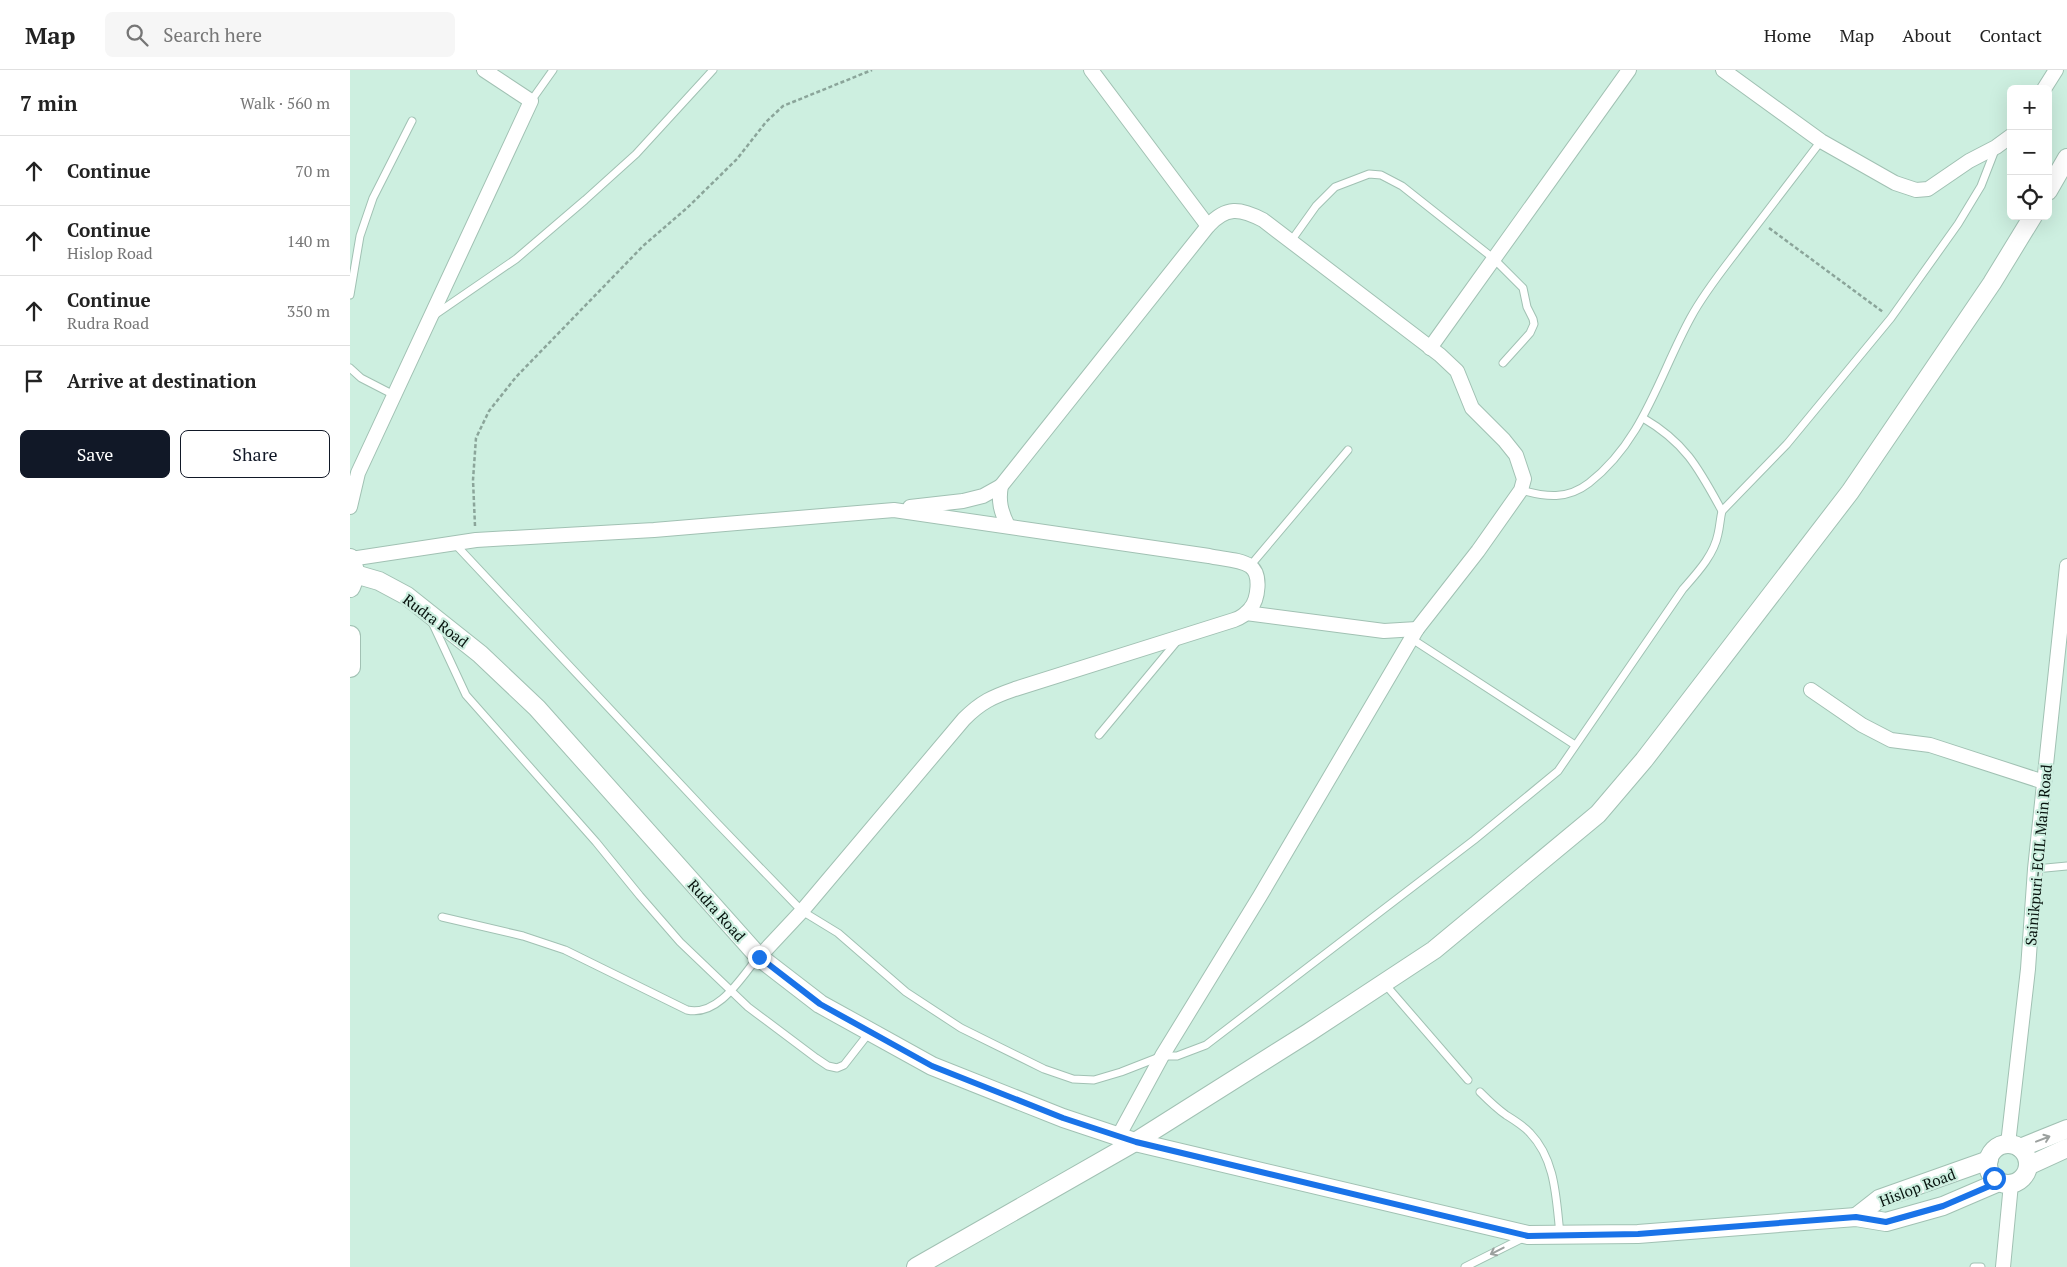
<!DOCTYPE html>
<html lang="en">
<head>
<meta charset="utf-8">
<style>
  :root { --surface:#fff; --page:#f6f6f6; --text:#222; --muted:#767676; --line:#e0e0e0; --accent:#111827 }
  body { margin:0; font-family:"PT Serif",serif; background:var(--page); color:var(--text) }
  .controls { position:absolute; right:15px; top:15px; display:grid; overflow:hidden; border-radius:8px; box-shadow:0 5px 20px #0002 }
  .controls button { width:45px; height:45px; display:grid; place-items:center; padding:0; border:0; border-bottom:1px solid var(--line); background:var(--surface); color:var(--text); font:25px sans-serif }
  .stop { position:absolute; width:15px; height:15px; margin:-11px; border:4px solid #1a73e8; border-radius:50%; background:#fff }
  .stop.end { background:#1a73e8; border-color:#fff; box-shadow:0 1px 5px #0008 }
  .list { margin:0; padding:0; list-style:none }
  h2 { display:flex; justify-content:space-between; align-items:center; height:65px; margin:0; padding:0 20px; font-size:21px }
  h2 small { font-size:16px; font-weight:400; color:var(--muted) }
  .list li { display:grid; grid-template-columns:32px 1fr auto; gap:15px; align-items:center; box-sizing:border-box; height:70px; padding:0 20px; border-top:1px solid var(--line) }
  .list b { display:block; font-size:19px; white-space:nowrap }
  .list p { margin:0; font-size:16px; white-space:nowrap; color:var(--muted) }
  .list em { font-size:16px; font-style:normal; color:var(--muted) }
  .actions { display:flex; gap:10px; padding:15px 20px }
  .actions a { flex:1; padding:11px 0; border:1px solid var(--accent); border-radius:8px; text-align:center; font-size:18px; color:var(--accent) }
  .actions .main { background:var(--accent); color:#fff }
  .icon { flex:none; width:28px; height:28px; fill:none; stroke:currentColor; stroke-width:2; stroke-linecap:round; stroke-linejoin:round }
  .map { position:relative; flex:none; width:1717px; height:1197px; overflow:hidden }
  header { display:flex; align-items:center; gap:30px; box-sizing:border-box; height:70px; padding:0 25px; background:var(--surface); border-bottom:1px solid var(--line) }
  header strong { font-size:24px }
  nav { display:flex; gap:28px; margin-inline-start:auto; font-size:18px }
  .search { width:350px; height:45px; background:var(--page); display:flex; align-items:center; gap:12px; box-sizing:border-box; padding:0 18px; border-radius:8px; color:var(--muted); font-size:19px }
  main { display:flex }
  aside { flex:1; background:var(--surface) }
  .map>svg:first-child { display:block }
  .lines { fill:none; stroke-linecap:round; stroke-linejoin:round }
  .service-casing { stroke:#a1c1b3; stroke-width:9 }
  .minor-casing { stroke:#a1c1b3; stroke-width:16 }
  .tertiary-casing { stroke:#a1c1b3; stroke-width:20 }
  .secondary-casing { stroke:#a1c1b3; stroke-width:22 }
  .path { stroke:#8ba59a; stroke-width:2.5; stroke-dasharray:4 2.5; stroke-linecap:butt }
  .service { stroke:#fff; stroke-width:7 }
  .minor { stroke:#fff; stroke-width:14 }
  .tertiary { stroke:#fff; stroke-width:18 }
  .secondary { stroke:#fff; stroke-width:20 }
  .oneway { stroke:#9ca19f }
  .route { stroke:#1a73e8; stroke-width:6 }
  .labels { text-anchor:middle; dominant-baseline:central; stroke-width:4.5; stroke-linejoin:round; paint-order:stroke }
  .street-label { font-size:15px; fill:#08140f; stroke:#cdefe0 }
</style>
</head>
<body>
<header>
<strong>Map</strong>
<div class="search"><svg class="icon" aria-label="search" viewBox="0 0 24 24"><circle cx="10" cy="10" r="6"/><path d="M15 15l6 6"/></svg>Search here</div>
<nav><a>Home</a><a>Map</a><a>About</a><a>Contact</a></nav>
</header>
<main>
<aside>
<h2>7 min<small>Walk · 560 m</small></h2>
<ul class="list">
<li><svg class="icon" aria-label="ahead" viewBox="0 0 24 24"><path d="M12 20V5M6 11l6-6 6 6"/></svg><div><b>Continue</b></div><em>70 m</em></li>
<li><svg class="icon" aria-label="ahead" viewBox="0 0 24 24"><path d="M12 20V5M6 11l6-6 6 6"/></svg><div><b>Continue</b><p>Hislop Road</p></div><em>140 m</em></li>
<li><svg class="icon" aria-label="ahead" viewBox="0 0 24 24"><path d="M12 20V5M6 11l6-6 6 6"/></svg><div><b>Continue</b><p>Rudra Road</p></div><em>350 m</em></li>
<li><svg class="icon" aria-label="arrive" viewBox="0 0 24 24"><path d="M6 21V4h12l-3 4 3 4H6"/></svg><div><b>Arrive at destination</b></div></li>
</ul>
<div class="actions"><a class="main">Save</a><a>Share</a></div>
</aside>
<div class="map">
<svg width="1717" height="1197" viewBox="0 0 1717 1197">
  <rect width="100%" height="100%" fill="#cdefe0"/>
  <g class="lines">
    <g class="service-casing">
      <g id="service">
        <polyline points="181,31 203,0"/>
        <polyline points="941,171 966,136 985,117 1019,104 1031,105 1052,116 1143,188 1173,218 1177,237 1183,249 1184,254 1180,263 1153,293"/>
        <polyline points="0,225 10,166 23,128 62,51"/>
        <polyline points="83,246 166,189 235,130 286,84 363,0"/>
        <polyline points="0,298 11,308 44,325"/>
        <path d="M1293,348C1336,373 1349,399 1372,441"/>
        <path d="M1171,420C1196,427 1217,430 1239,413C1294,370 1309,305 1341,247C1355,221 1375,197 1393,173C1419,139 1445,105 1471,71"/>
        <path d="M105,474L366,752L452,841L488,863L556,922L611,958L694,999L723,1009L744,1010L771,1002L812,986H827L856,975L1124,770L1208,701L1333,519C1347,503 1364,485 1368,464C1370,456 1370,449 1372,441L1437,374L1541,248L1608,154L1631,116L1645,80"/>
        <polyline points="900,496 998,380"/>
        <polyline points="82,552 116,625 246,772 290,826 330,872 398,937 466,988 478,996 487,998 494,995 519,963"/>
        <polyline points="1062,569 1225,675"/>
        <polyline points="749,665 828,570"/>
        <polyline points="1685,799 1717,796"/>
        <path d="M92,847L173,866L215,880L337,940C368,947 391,908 408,887"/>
        <polyline points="1034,913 1118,1010"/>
        <path d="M1130,1022C1138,1030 1146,1038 1156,1045C1164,1050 1174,1056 1180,1063C1206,1090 1206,1129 1210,1164"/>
        <polyline points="1115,1197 1173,1168"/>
        <polyline points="1624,1197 1631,1197"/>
      </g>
    </g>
    <g class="minor-casing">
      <g id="minor">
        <polyline points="741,0 858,156"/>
        <polyline points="1373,0 1471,71 1545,113 1566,120 1578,119 1619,91 1646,77 1661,66"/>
        <polyline points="1694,19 1706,0"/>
        <polyline points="1080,278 1279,0"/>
        <polyline points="0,437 8,403 181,31 134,0"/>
        <polyline points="560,437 613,431 633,426 651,416"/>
        <path d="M658,456C651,442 648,431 651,416L858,156C876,136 890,138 913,150L1090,285L1107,301L1122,338L1154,370L1166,385L1174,409L1171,420L1128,481L1067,559L910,826L812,986L768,1067"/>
        <path d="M0,489L126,470L304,460L544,440L859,486C871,489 890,489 900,496C912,504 908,530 900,539C896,544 890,548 884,550L665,619C642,627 631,632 614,649L452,841L409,887"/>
        <polyline points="896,543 1034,561 1067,559"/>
        <polyline points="1461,620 1512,655 1541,670 1580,675 1694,712"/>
        <polyline points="1658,1074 1678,899 1685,799 1717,496"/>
        <polyline points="1653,1197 1661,1114"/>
      </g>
    </g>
    <g class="tertiary-casing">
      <g id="tertiary">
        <polyline points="1698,121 1717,88"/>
        <polyline points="5,504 29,511 57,526 130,584 187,638 409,887 470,934 582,996 713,1048 785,1072 1178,1165 1288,1164 1506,1147 1536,1152 1593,1136 1649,1112"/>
        <circle cx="1658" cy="1094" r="20"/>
        <polyline points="1670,1078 1717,1059"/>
        <polyline points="1678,1096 1717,1078"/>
        <polyline points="1506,1147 1529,1129 1639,1090"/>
        <polyline points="566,1197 785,1072 958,963 1084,880 1248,744 1294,690 1500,422 1642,213 1683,146"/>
      </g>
    </g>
    <g class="secondary-casing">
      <g id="secondary">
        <polyline points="0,489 5,504 0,517"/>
        <polyline points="0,566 0,597"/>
      </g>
    </g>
    <g class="path">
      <polyline points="1419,158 1533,242"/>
      <polyline points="125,456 123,410 126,368 139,341 166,307 293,176 337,138 387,89 416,52 433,36 522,0"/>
    </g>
    <use href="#service" class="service"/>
    <use href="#minor" class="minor"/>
    <use href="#tertiary" class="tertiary"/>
    <use href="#secondary" class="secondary"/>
  </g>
  <defs><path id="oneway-shaft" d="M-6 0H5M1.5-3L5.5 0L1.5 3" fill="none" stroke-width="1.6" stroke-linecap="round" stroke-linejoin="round" transform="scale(1.25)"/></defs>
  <g class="oneway">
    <use href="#oneway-shaft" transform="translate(1693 1069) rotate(-21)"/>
    <use href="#oneway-shaft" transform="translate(1147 1181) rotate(153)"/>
  </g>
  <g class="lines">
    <polyline class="route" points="409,887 470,934 582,996 713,1048 786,1072 1178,1166 1288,1164 1506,1147 1536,1152 1593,1136 1649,1112 1644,1108"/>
  </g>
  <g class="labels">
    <g class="street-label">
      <text transform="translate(86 550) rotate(37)">Rudra Road</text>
      <text transform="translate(1688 785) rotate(-85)">Sainikpuri-ECIL Main Road</text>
      <text transform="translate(367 840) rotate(48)">Rudra Road</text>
      <text transform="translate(1567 1117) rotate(-21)">Hislop Road</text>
    </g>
  </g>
</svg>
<div class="controls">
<button>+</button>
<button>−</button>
<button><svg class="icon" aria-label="locate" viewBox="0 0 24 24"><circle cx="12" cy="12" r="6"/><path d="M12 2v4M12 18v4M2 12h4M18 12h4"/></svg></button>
</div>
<div class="stop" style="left:1644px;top:1108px"></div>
<div class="stop end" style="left:409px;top:887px"></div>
</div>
</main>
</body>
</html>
